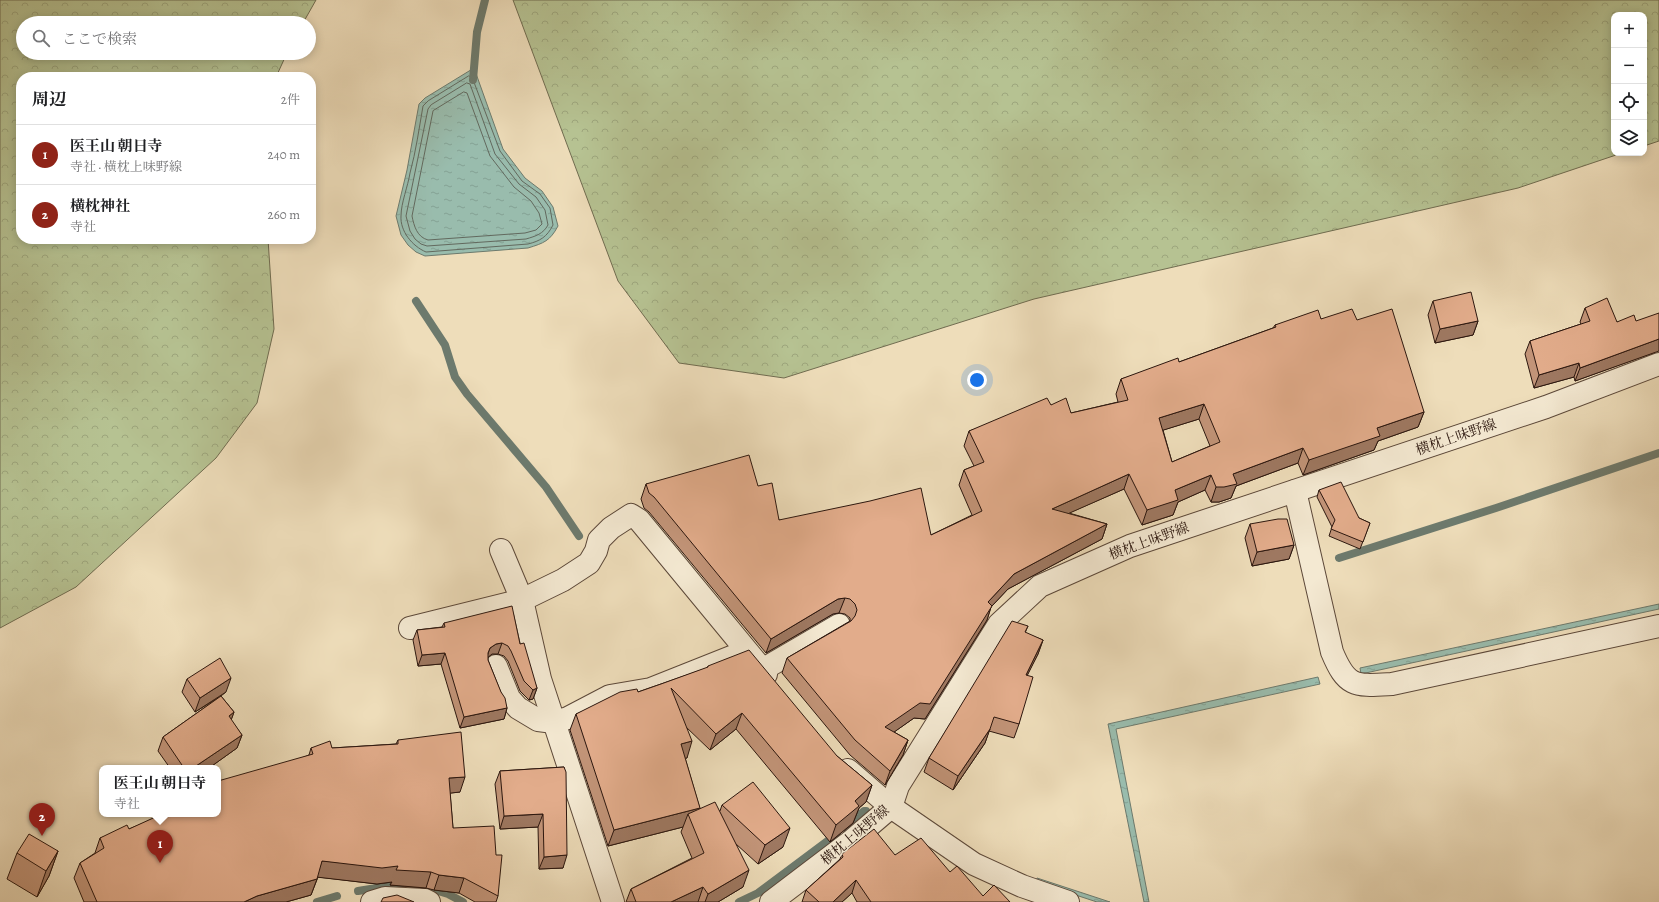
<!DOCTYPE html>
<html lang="ja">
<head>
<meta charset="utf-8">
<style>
  :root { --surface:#fff; --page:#f6f6f6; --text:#202124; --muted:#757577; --line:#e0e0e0; --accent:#8f2418 }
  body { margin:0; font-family:Alegreya,"Noto Serif JP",serif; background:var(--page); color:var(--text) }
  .controls { position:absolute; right:12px; top:12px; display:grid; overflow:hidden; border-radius:8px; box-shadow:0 2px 10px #0003 }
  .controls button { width:36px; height:36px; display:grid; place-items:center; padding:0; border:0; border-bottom:1px solid var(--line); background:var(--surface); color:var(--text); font:20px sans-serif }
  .you { position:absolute; left:977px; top:380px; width:14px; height:14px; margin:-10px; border:3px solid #fff; border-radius:50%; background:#1a73e8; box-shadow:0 0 0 6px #1a73e833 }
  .badge { display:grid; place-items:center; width:26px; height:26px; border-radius:50%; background:var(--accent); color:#fff; font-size:13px; font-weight:700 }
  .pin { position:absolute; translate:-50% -33px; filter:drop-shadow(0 1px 2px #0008) }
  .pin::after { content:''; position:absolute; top:21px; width:14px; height:12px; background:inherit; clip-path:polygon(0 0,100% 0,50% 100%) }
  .popup { position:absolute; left:99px; top:765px; width:122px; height:52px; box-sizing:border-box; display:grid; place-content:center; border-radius:8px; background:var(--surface); filter:drop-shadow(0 1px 3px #0005); font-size:13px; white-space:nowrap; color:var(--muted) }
  .popup b { font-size:15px; color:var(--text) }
  .popup::after { content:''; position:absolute; left:50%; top:100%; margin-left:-8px; border:8px solid transparent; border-top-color:var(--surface) }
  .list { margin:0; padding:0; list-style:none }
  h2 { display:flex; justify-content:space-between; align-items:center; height:52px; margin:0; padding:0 16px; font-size:17px }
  h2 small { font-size:13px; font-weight:400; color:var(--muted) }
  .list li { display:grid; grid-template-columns:26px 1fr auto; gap:12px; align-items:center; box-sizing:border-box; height:60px; padding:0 16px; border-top:1px solid var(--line) }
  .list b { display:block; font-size:15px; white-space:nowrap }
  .list p { margin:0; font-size:13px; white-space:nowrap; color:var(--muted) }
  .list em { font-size:13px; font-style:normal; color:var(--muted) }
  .icon { flex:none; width:22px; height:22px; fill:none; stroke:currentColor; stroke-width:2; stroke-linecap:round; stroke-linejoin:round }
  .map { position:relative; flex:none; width:1659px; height:902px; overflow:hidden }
  .search { position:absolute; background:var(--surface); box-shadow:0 2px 10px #0003; left:16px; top:16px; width:300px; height:44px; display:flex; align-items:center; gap:10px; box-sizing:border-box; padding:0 14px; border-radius:22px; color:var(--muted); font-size:15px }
  .panel { position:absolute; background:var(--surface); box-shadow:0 2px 10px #0003; left:16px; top:72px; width:300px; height:172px; border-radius:16px }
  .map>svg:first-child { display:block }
  .forest { fill:url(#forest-crowns); stroke:#706c50 }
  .water { fill:url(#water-ripples); stroke:#6d7a6d }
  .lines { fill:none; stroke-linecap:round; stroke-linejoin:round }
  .shore { stroke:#62695e; stroke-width:1 }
  .stream { stroke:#6d7a6d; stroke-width:8 }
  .minor-casing { stroke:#5c4839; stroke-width:24 }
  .minor { stroke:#f4e9d2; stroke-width:22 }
  .wall { fill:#c29478; stroke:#2b160e; fill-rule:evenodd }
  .shaded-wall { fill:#9e7861; stroke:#2b160e }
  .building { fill:#e2ac8b; stroke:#2b160e; fill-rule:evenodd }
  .labels { text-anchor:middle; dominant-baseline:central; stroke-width:3; stroke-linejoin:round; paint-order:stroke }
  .street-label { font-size:14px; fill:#2b160e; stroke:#f4e9d2 }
</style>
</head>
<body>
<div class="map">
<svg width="1659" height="902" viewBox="0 0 1659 902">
  <defs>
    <pattern id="forest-crowns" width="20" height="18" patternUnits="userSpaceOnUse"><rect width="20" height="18" fill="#b6c292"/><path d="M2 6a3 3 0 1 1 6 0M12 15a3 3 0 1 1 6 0" fill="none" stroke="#9da67d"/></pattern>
    <pattern id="water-ripples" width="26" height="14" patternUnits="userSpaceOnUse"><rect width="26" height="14" fill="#99bcad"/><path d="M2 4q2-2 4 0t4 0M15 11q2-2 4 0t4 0" fill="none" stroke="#84a194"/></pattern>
  </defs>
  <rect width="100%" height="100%" fill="#eeddba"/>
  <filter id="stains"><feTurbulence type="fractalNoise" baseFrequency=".005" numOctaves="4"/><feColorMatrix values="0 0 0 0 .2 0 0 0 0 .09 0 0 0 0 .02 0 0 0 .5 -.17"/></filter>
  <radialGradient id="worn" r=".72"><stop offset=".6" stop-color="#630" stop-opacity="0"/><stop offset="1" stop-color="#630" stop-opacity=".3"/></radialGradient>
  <g class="forest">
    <polygon points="0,0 316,0 303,23 23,23 23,53 287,53 276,77 21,77 21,239 268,239 274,329 257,403 216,458 76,587 0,628"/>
    <polygon points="513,0 1659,0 1659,141 1644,146 1644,15 1614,15 1614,153 1622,153 1518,188 1034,299 784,378 679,363 618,281"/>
  </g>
  <g class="water">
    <path d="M474,68L503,149L525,178L542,191L553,207L558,226C550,241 544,243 528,248L425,256L416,252L408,245L401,235L396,216L407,170L419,104L425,98Z"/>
    <polygon points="1659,604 1659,609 1361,674 1360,668"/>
    <polygon points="1318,677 1320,684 1116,729 1149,902 1144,902 1108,724"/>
    <polygon points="1037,878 1110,902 1097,902 1036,882"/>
  </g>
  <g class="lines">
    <g class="shore">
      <path d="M469,76L472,77L500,151L522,181L540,194L550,208L553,225C547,237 540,241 528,244L426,252C412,246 400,231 401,216C401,203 408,186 410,173C416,151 419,129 423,106L428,101Z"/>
      <path d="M467,83L470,84L495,154L519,184L536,197L545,210L548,225C543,234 536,236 526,239L427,246L421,244L415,239L410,231L406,216L428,109L431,105Z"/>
      <path d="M464,92L467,93L490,156L514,187L531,201L539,213L542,224L536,230L525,233L428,240C417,237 414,226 412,216L433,111Z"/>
    </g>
    <g class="stream">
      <polyline points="473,80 477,32 485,0"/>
      <polyline points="416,301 445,345 455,377 467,394 546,487 579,536"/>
      <polyline points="1339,558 1496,508 1659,453"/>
      <polyline points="846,827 864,811 866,811"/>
      <polyline points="428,888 448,894 463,902"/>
      <polyline points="358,891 401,884"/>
      <polyline points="317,902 337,896"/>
      <polyline points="739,902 758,893 837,834"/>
    </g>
    <g class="minor-casing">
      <g id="minor">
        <path d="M1295,491L1332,652C1347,688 1355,686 1392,684L1659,626"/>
        <polyline points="501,550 522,600 540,679 613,902"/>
        <polyline points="410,628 522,600 563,580 589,563 596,551 599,540 611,528 631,515 639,520 766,674"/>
        <polyline points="496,666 509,698 518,708 538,720 554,722 568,718 610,696 651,689 734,656"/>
        <polyline points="762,670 839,625"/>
        <polyline points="848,770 891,807 974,864 1022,886 1068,902"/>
        <polyline points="372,902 385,898 425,900 429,902"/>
        <polyline points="771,902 850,842 891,807 898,786 999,624 1040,586 1130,546 1546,407 1659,364"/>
      </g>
    </g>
    <use href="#minor" class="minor"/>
  </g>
  <g class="wall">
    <polygon points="1433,301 1478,321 1473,335 1435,343 1428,315"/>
    <polygon points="1585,308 1617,322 1636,321 1655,352 1575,381 1574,377 1534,388 1525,354 1530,341 1581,324 1580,322"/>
    <path d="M1321,319L1357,320L1424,412L1418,427L1378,441L1374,450L1303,475L1298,463L1236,486L1231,498L1219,502H1211L1205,490L1178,502L1173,515L1142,525L1124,489L1069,513L1107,524L1102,539L1008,589L991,607L987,620L925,719L914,718L894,732L908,740L903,755L885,785L850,755L782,673L787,658L850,621V618L845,614L839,613L833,614L766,653L649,512L644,508L641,499L646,484L758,486L779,520L931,535L972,515L959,485L964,470L974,466L964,446L969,431L1051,405L1071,413L1118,402L1116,394L1121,379L1179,362L1273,328L1275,325ZM1199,419L1210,446L1172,462L1163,430Z"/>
    <polygon points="1319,490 1359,518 1370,523 1360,549 1329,536 1332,527 1317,497"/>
    <polygon points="1250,524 1294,545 1289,559 1252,566 1245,538"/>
    <polygon points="444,623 520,644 537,688 533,699 529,700 520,691 508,661 504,656 498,654 492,654 488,657 488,660 507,708 504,719 460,728 441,664 418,666 413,640 417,630 442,627"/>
    <polygon points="1028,626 1025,633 1043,640 1038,654 1027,675 1019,724 1014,738 989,731 985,743 953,790 924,772 929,758"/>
    <polygon points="708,666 837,756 872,785 866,802 859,808 853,823 830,842 736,729 710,750 686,727 687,758 685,758 700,809 720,811 722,805 783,847 758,864 736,844 743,887 718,902 626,902 631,889 692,858 681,832 683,827 608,846 570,730 576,714 638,692 707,668"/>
    <polygon points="187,679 226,692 221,696 234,712 231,720 242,735 237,748 209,768 170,768 158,751 163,737 221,696 195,712 182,692"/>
    <polygon points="398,740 460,792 450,793 453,828 498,896 496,902 475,902 459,893 434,890 426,888 390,885 392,882 377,884 318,877 311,895 286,902 84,902 74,878 80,863 95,853 100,838 129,829 309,755 311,748 332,748 396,744"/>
    <polygon points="564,767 563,868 539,869 538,827 500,829 495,784 500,771"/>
    <polygon points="58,851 49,876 37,897 7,879 17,853"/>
    <polygon points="842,854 895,855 950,872 983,896 1010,902 857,902 852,893 842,902 802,902 806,890 840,859"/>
  </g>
  <g class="shaded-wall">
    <polygon points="1478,321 1473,335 1435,343 1440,329"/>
    <polygon points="1659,339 1659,351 1575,381 1580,368"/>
    <polygon points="1579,363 1574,377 1534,388 1539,375"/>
    <polygon points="1204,404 1199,419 1154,433 1159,418"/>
    <polygon points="1424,412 1418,427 1378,441 1374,450 1303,475 1309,460 1377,428"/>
    <polygon points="1303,448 1298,463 1236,486 1231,498 1219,502 1211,502 1216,487 1233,474"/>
    <polygon points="1129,474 1124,489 1047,523 1052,509"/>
    <polygon points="1211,475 1205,490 1178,502 1173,515 1142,525 1147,510 1175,490"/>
    <polygon points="1107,524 1102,539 1008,589 991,607 987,620 925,719 914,718 880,742 885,727 988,602 1014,574"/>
    <polygon points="1294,545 1289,559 1252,566 1257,552"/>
    <polygon points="845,598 839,613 833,614 766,653 771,639 838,599"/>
    <polygon points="1043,640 1038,654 1021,688 1026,675"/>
    <polygon points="502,643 498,654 492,654 486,659 490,648 496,644"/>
    <polygon points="445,653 441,664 418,666 422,655"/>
    <polygon points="231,678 226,692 195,712 200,698"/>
    <polygon points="537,688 533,699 529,700 533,690"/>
    <polygon points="507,708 504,719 460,728 464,717"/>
    <polygon points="234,712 229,726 229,716"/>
    <polygon points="742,713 736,729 710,750 716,734"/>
    <polygon points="990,729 985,743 953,790 958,776"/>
    <polygon points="242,735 237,748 209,768 193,768"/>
    <polygon points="908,740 903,755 885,785 890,771"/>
    <polygon points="692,741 687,758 675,760 681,744"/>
    <polygon points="465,777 460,792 443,794 449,778"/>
    <polygon points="872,785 866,802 859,808 853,823 830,842 836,825 855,801"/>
    <polygon points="700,808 695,824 688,814 683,827 608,846 614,830"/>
    <polygon points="543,814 538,827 500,829 504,816"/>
    <polygon points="790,828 783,847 758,864 765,845"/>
    <polygon points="58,851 49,876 37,897 46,871"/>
    <polygon points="567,855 563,868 539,869 544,857"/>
    <polygon points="322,861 398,866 431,872 426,888 390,885 392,882 377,884 316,877"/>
    <polygon points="749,870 743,887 718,902 705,902 708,894"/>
    <polygon points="439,875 464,878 459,893 434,890"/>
    <polygon points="317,879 311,895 286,902 244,902 257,896"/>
    <polygon points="856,880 852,893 842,902 833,902"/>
    <polygon points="703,887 698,902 671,902"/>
  </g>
  <g class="building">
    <polygon points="1471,292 1478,321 1440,329 1433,301"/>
    <polygon points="1607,298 1617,322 1634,315 1636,321 1659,313 1659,339 1580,368 1579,363 1539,375 1530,341 1590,321 1585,308"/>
    <path d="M1352,309L1357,320L1392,309L1424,412L1377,428L1380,436L1309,460L1303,448L1233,474L1237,484L1224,487H1216L1211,475L1175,490L1178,500L1147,510L1129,474L1052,509L1107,524L1014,574L988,602L992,606L930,704L920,703L885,727L908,740L890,771L855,740L787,658L851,621L855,616L857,610L855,604L850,599L845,598L838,599L771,639L654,497L649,493L646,484L749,455L758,486L772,483L779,520L870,501L921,488L931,535L982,511L964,470L984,462L969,431L1047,398L1051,405L1066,398L1071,413L1128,400L1121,379L1178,358L1179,362L1276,327L1275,325L1318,310L1321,319ZM1204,404L1220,442L1172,462L1159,418Z"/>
    <polygon points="1341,482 1359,518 1370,523 1363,542 1331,529 1335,520 1319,490"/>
    <polygon points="1278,519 1287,519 1294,545 1257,552 1250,524"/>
    <polygon points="512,606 520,644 524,643 537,688 533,690 524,681 511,651 508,646 502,643 496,644 490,648 488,653 488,660 501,692 505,698 507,708 464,717 445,653 422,655 417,630 445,627 444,623"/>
    <polygon points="1012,621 1028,626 1025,632 1043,640 1026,675 1033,677 1019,724 994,717 990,729 958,776 929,758"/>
    <polygon points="749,650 837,756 872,785 855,801 859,806 836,825 742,713 716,734 671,688 692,741 681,744 700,808 614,830 576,714 620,692 637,689 638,692 661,684 708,667 708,666"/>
    <polygon points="220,658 231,678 200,698 187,679"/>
    <polygon points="221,696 234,712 229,716 242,735 193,768 184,768 163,737"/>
    <polygon points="461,732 465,777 449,778 453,828 494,826 496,855 502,855 498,896 464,878 439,875 431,872 396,870 398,866 382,868 322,861 317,879 257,896 244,902 97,902 80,863 104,848 100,838 127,825 129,829 162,814 218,814 218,781 313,754 311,748 330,741 332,748 398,744 398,740"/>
    <polygon points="564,767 566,772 567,855 544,857 543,814 504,816 500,771"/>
    <polygon points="753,782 790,828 765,845 722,805"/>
    <polygon points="715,802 749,870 708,894 703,887 671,902 636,902 631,889 704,853 688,814"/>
    <polygon points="874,829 895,855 921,838 950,872 957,866 983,896 994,885 1010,902 871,902 856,880 833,902 819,902 806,890 843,857 842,854"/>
    <polygon points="29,834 58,851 46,871 17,853"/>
    <polygon points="397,895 414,902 381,902 383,898"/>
  </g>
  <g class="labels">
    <g class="street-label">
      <text transform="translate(1456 437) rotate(-19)">横枕上味野線</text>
      <text transform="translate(1149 541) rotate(-20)">横枕上味野線</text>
      <text transform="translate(855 835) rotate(-40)">横枕上味野線</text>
    </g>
  </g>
  <rect width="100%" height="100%" filter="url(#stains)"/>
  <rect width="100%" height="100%" fill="url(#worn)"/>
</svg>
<div class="controls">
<button>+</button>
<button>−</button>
<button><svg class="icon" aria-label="locate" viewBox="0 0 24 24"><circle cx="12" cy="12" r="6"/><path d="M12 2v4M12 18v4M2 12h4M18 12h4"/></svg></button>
<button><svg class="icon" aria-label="layers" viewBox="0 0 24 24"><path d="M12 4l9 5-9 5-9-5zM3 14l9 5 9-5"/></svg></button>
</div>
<div class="you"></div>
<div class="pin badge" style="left:160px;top:863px">1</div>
<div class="popup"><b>医王山 朝日寺</b>寺社</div>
<div class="pin badge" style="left:42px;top:836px">2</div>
<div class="search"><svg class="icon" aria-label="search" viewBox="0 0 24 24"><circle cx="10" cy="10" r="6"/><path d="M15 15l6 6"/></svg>ここで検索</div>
<section class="panel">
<h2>周辺<small>2件</small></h2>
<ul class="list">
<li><span class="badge">1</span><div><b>医王山 朝日寺</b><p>寺社 · 横枕上味野線</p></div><em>240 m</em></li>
<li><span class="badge">2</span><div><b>横枕神社</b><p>寺社</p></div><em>260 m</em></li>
</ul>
</section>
</div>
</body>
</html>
